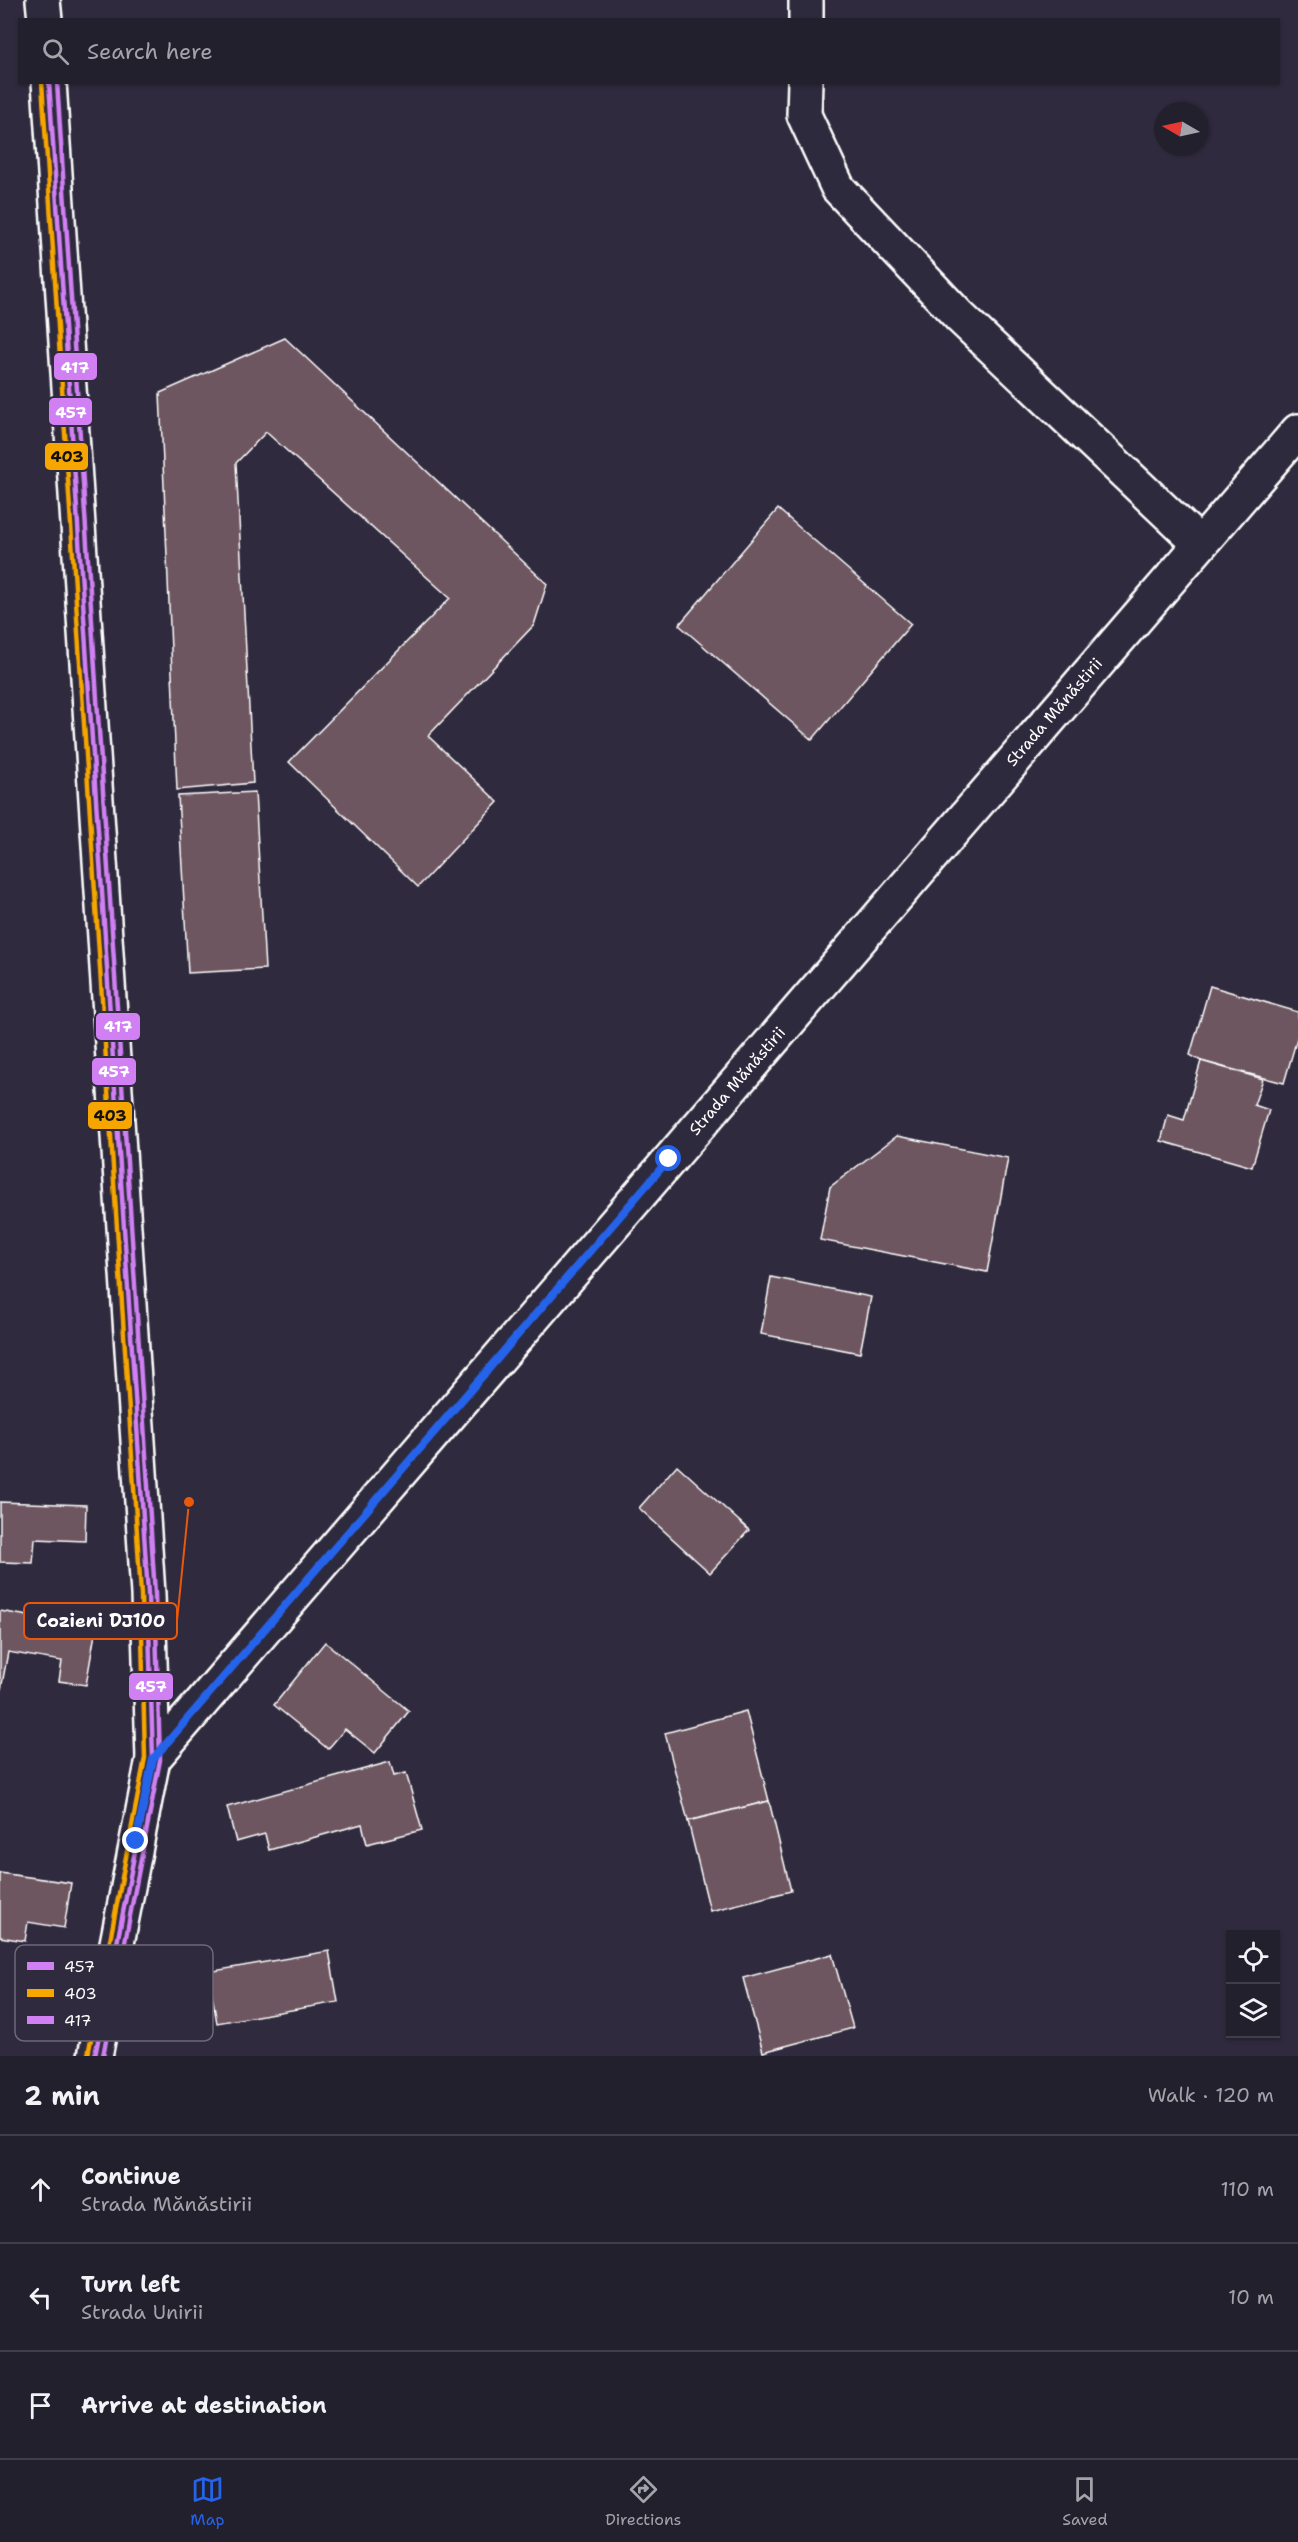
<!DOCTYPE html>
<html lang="en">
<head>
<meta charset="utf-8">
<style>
  :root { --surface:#23202e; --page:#2f2d3a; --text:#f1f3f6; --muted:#a3a3aa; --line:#403e4a; --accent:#2563eb }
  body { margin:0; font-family:"Shantell Sans",sans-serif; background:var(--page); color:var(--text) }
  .controls { position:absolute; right:18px; bottom:18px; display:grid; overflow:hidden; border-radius:0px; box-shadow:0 2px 4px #0004 }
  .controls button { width:54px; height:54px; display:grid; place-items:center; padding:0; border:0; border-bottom:2px solid var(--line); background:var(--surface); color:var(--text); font:30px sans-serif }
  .compass { position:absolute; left:1154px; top:102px; width:54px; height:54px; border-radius:50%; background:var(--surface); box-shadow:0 2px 4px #0004; rotate:279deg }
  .stop { position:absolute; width:18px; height:18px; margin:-14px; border:4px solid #2563eb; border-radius:50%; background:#fff }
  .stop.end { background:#2563eb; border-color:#fff; box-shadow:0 2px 6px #0008 }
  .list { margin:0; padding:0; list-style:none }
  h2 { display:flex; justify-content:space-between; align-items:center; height:78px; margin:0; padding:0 24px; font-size:26px }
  h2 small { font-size:20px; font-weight:400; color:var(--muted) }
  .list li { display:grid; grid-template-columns:39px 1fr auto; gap:18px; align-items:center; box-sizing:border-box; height:108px; padding:0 24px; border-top:2px solid var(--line) }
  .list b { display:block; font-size:22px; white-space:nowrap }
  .list p { margin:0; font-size:20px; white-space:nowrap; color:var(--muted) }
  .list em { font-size:20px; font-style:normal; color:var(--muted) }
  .icon { flex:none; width:33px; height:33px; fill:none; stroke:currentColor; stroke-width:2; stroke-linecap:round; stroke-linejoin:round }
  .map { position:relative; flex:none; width:1298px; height:2056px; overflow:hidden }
  .search { position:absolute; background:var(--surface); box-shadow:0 2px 4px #0004; left:18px; right:18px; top:18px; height:66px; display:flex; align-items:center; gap:15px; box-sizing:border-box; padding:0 21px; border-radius:0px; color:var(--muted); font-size:22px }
  .sheet { height:402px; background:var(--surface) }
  nav { display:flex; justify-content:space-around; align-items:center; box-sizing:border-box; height:84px; border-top:2px solid var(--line); background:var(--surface); font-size:16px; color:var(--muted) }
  nav a { display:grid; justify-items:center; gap:3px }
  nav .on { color:var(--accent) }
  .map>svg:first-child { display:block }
  .building { fill:#6e5660; stroke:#fff; stroke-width:1.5 }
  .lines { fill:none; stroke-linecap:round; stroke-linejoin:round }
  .street-casing { stroke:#fff; stroke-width:38 }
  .secondary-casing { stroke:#fff; stroke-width:38 }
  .street { stroke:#2f2a3d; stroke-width:33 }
  .secondary { stroke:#2f2a3d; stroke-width:33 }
  .bus-1-casing { stroke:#2f2a3d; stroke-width:9 }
  .bus-2-casing { stroke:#2f2a3d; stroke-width:9 }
  .bus-3-casing { stroke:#2f2a3d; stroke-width:9 }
  .bus-1 { stroke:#d080f3; stroke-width:4.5 }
  .bus-2 { stroke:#f7a600; stroke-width:4.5 }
  .bus-3 { stroke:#d080f3; stroke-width:4.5 }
  .route { stroke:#2563eb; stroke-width:8 }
  .labels { text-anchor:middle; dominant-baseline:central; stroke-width:4.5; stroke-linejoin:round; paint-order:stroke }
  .street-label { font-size:16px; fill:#fff; stroke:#2f2a3d }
  .key { fill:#2f2a3d; stroke:#6d6a77; stroke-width:1.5 }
  .key-label { font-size:16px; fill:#fff }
  .leader { fill:none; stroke:#e8590c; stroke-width:2 }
  .callout-dot { fill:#e8590c; stroke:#2f2a3d; stroke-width:2 }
  .callout { fill:#2f2a3d; stroke:#e8590c; stroke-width:2 }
  .callout-label { font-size:18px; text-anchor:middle; font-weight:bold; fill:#fff }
  .line-badge { stroke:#2f2a3d; stroke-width:2 }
  .badge-label { font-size:16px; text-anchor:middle; font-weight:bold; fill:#fff }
  .pale-badge-label { font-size:16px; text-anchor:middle; font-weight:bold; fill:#111 }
</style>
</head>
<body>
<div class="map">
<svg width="1298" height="2056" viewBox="0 0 1298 2056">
  <rect width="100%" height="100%" fill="#2f2a3d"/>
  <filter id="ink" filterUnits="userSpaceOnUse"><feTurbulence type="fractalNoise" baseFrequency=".0167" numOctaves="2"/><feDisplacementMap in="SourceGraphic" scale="12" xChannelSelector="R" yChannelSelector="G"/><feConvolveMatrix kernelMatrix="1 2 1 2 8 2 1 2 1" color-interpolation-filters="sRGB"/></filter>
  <g filter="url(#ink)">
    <g class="building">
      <polygon points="285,338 547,584 534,625 428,736 498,802 418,887 289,762 450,598 266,432 236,463 253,783 177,790 160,393"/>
      <polygon points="778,509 911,624 812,740 679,625"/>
      <polygon points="255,792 265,969 188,973 178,796"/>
      <polygon points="1210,986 1298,1012 1298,1035 1284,1083 1201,1061 1190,1055"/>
      <polygon points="1201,1061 1263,1079 1254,1105 1269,1110 1252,1167 1161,1141 1168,1115 1184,1120"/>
      <polygon points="897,1136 1008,1158 987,1272 820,1240 830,1187"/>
      <polygon points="771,1277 871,1297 860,1353 761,1334"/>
      <polygon points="677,1465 749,1530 710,1573 639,1508"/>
      <polygon points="0,1502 86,1505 85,1541 35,1539 33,1563 0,1562"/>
      <polygon points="0,1611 96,1628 86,1685 59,1681 62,1661 8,1652 0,1695"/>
      <polygon points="325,1642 409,1711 375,1753 345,1729 328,1749 274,1705"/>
      <polygon points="746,1711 769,1801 688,1821 665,1733"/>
      <polygon points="390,1762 394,1776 406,1773 422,1830 367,1844 362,1824 269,1850 265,1834 236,1842 227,1807"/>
      <polygon points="769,1801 791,1891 710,1911 688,1821"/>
      <polygon points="0,1873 71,1883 64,1928 28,1922 25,1941 0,1937"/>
      <polygon points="329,1951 338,2002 217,2023 208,1972"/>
      <polygon points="832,1954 853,2028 763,2052 743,1978"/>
    </g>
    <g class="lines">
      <g class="street-casing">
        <g id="street">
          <polyline points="806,20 806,1"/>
          <polyline points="805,82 804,115 838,188 960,317 1199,543"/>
          <polyline points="153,1759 1298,431"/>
        </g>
      </g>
      <g class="secondary-casing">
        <g id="secondary">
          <polyline points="43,0 45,20"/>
          <polyline points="49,82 148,1594 153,1759 95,2056"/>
        </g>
      </g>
      <use href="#street" class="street"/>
      <use href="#secondary" class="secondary"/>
      <g class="bus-1-casing">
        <polyline id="bus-1" points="49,82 148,1594 153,1759 95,2056"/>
      </g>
      <g class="bus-2-casing">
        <polyline id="bus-2" points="42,82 141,1594 145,1758 88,2055"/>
      </g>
      <g class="bus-3-casing">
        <polyline id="bus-3" points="57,82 155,1594 160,1760 103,2056"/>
      </g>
      <use href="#bus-1" class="bus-1"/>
      <use href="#bus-2" class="bus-2"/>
      <use href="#bus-3" class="bus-3"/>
    </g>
  </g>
  <g class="lines" filter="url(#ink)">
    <polyline class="route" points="136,1841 153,1759 669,1159"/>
  </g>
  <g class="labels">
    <g class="street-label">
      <text transform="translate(1054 712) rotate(-49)">Strada Mănăstirii</text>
      <text transform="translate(737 1081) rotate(-49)">Strada Mănăstirii</text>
    </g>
  </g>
  <rect x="15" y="1945" width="198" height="96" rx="9" class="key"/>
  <rect x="27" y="1962" width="27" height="8" fill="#d080f3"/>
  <rect x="27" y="1989" width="27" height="8" fill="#f7a600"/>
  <rect x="27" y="2016" width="27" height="8" fill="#d080f3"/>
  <g class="key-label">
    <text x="64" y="1972">457</text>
    <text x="64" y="1999">403</text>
    <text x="64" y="2026">417</text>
  </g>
  <path class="leader" d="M189 1502L177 1621"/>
  <circle class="callout-dot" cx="189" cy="1502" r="6"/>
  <rect class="callout" x="24" y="1603" width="153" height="36" rx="6"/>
  <g class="callout-label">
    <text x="101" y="1627">Cozieni DJ100</text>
  </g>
  <g class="line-badge">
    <rect x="53" y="352" width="45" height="29" rx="6" fill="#d080f3"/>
    <rect x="48" y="397" width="45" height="29" rx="6" fill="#d080f3"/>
    <rect x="44" y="442" width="45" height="29" rx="6" fill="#f7a600"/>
    <rect x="95" y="1012" width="46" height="29" rx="6" fill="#d080f3"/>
    <rect x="91" y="1057" width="46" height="29" rx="6" fill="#d080f3"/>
    <rect x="87" y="1101" width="46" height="29" rx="6" fill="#f7a600"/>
    <rect x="128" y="1672" width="46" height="29" rx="6" fill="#d080f3"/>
  </g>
  <g class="badge-label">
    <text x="75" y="373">417</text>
    <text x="71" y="418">457</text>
    <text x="118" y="1032">417</text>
    <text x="114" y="1077">457</text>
    <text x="151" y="1692">457</text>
  </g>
  <g class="pale-badge-label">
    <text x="67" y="462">403</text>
    <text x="110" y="1121">403</text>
  </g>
</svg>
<div class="controls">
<button><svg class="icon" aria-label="locate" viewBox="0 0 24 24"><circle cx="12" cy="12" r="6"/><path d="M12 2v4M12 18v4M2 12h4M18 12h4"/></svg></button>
<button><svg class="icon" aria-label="layers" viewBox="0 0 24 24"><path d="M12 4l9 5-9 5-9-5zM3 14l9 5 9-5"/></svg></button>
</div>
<svg class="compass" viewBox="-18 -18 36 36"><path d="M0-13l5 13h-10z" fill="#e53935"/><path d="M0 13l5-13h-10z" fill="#a3a3aa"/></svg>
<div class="stop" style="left:669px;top:1159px"></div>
<div class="stop end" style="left:136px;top:1841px"></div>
<div class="search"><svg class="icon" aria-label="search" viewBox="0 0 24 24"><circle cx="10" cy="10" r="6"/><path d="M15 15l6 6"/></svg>Search here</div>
</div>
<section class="sheet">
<h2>2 min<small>Walk · 120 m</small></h2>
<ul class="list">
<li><svg class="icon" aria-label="ahead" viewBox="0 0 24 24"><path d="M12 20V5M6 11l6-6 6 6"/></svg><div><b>Continue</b><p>Strada Mănăstirii</p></div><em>110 m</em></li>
<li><svg class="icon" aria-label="left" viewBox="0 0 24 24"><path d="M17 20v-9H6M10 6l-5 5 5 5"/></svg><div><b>Turn left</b><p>Strada Unirii</p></div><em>10 m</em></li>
<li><svg class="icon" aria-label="arrive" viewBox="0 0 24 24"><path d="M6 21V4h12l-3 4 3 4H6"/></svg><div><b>Arrive at destination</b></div></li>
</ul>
</section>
<nav>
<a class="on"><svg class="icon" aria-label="map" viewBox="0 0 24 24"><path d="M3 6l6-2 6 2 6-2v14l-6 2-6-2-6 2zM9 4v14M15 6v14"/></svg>Map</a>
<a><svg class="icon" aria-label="directions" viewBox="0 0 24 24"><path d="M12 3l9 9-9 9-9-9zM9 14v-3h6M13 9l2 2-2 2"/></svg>Directions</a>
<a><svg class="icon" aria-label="saved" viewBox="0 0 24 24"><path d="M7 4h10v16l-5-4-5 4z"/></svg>Saved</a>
</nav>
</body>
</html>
